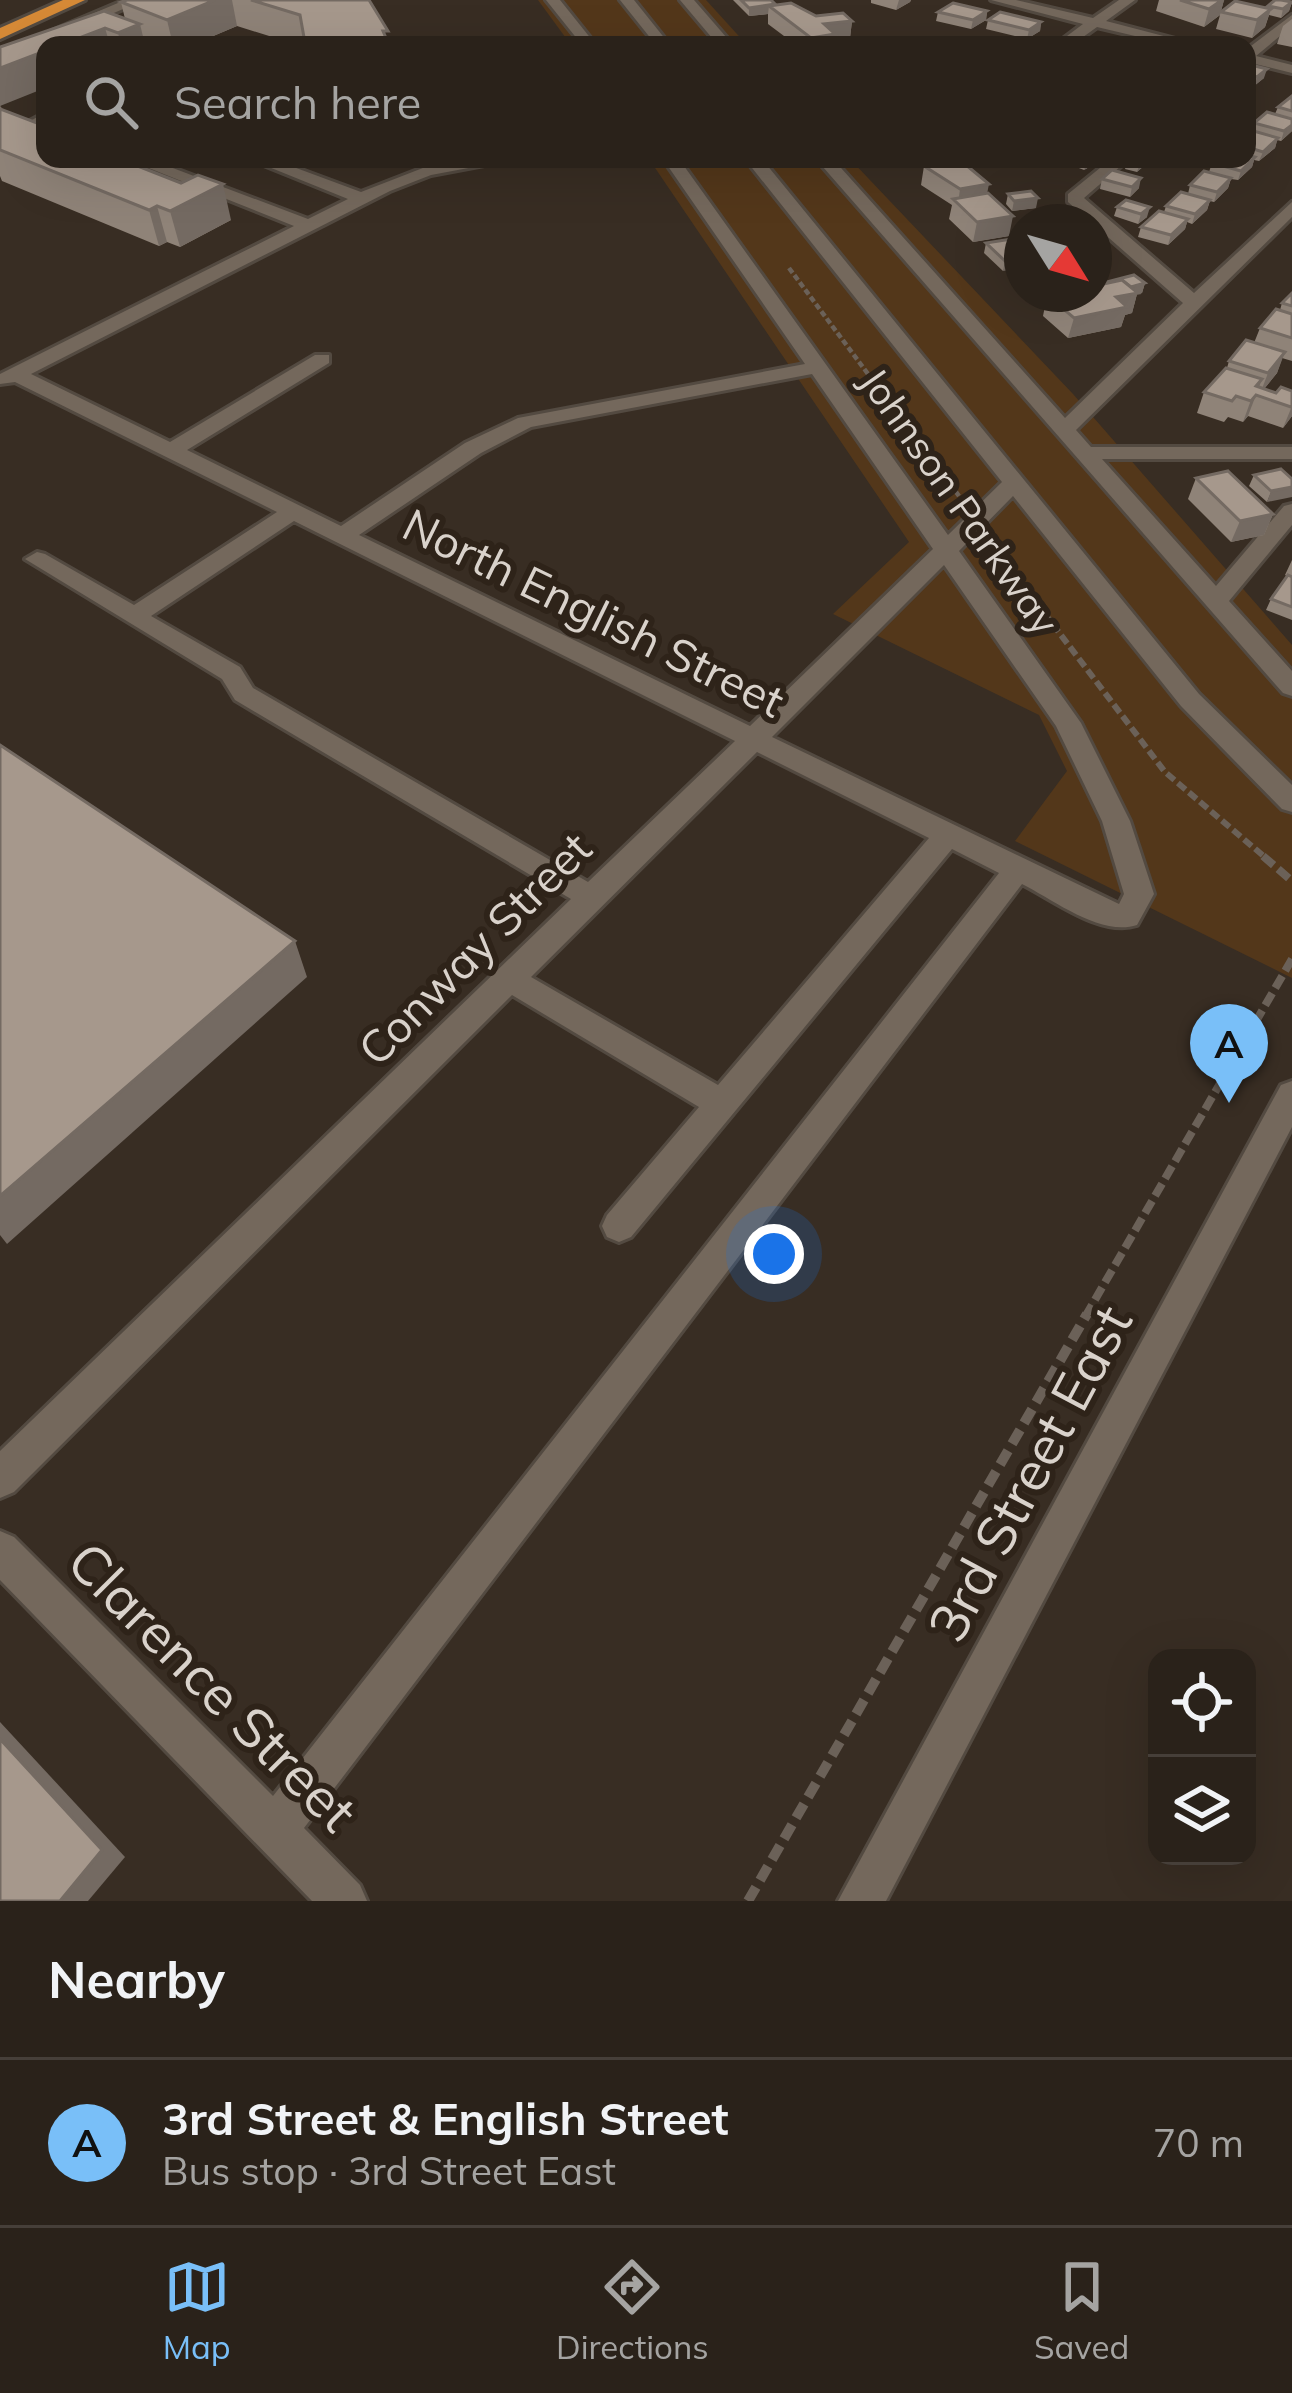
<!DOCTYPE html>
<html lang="en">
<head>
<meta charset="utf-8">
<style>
  :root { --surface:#2a221a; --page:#362f27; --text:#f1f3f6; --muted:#a5a4a2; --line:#463f39; --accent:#79bff8 }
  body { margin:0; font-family:Mulish,sans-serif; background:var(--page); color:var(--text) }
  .controls { position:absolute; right:36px; bottom:36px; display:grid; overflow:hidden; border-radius:24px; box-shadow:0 12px 48px #0002 }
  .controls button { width:108px; height:108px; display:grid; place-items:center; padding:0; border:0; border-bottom:3px solid var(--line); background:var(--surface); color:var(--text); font:60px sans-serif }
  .compass { position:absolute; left:1004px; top:204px; width:108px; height:108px; border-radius:50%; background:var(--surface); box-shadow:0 12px 48px #0002; rotate:127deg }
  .you { position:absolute; left:774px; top:1254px; width:42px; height:42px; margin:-30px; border:9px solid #fff; border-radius:50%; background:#1a73e8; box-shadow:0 0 0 18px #1a73e833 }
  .badge { display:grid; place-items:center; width:78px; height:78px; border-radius:50%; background:var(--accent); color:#111; font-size:39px; font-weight:700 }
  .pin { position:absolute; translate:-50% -99px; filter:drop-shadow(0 3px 6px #0008) }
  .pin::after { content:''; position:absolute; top:63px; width:42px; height:36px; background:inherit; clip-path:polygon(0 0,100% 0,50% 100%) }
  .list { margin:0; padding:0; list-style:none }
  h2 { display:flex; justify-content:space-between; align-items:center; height:156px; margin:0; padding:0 48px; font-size:51px }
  h2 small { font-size:39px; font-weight:400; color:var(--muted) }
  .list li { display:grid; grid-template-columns:78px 1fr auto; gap:36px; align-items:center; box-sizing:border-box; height:168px; padding:0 48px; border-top:3px solid var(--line) }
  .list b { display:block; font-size:45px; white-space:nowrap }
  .list p { margin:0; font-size:39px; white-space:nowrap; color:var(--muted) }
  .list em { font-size:39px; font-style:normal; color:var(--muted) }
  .icon { flex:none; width:66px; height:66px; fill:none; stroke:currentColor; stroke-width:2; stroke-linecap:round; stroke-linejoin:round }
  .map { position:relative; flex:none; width:1292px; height:1901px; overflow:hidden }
  .search { position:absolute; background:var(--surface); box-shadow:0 12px 48px #0002; left:36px; right:36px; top:36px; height:132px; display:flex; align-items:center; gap:30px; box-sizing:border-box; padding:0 42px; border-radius:24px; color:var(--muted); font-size:45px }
  .sheet { height:324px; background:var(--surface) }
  nav { display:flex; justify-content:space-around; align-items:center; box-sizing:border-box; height:168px; border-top:3px solid var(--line); background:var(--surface); font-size:33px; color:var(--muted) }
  nav a { display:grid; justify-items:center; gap:6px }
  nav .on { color:var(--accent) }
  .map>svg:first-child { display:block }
  .green { fill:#53371a }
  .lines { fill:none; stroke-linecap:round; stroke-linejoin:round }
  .minor-casing { stroke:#534a41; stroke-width:6 }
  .highway-casing { stroke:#534a41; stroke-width:6 }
  .path-far3 { stroke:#6b6158; stroke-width:4.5; stroke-dasharray:6 3; stroke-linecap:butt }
  .path-far2 { stroke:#6b6158; stroke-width:6; stroke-dasharray:10 4.5; stroke-linecap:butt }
  .path-far1 { stroke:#6b6158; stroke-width:8; stroke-dasharray:14 6; stroke-linecap:butt }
  .path { stroke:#6b6158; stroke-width:10; stroke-dasharray:16 8; stroke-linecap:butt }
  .minor { fill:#74685c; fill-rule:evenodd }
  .highway { fill:#d58936; fill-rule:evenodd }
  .wall { fill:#8f8378 }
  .shaded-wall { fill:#746a62 }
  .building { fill:#a6988c; stroke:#746a62; stroke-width:3 }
  .labels { text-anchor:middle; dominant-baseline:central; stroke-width:12; stroke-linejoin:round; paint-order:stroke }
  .far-street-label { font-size:39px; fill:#d9d2cb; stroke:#2e2319 }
  .street-label { font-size:45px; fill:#d9d2cb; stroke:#2e2319 }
  .near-street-label { font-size:54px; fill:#d9d2cb; stroke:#2e2319 }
</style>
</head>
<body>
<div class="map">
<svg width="1292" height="1901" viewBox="0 0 1292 1901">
  <rect width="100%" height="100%" fill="#382d23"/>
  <g class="green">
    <polygon points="538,0 706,0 747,45 571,45"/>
    <polygon points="649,159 850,159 1073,394 1292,645 1292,978 1015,841 1067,771 1039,715 833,614 909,542"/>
  </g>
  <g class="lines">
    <g class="minor-casing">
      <g id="minor">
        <polygon points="125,0 144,0 0,62 0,53"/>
        <polygon points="546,0 560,0 596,45 582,45"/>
        <polygon points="620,0 634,0 670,45 656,45"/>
        <polygon points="680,0 694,0 733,45 718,45"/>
        <polygon points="991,0 1016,0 1093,18 1119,0 1135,0 1106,21 1198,45 1173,45 1097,27 1072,45 1055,45 1083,24"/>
        <polygon points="1292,15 1292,26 1256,56 1292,65 1292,73 1247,62 1247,49"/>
        <polygon points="45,113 45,129 30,121"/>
        <path d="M126,159H149L308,219L348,199L249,159H272L361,192L428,166L516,159L431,175L390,191L31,374L170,442L315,355H329V363L187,450L341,526L465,443L518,418L805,364L663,159H679L948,535L1002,482L745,159H762L1199,694L1292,785V812L1282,809L1181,706L1013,496L959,551L1081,723L1130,821L1154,894L1137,925C1101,937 1054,900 1022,884L304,1828L360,1885L367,1901H312L0,1580V1531L14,1537L273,1796L999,873L952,849L631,1237L619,1242L607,1237L602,1226L607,1215L699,1107L512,995L14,1492L0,1498V1451L571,899L235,700L222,679L25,559L37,552L45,554L134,605L277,512L15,382L0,384V374L294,226ZM812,374L933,549L750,726L359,535L481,453L531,427ZM294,521L735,741L588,882L253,688L240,667L151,616ZM944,565L1056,726L1102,821L1124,894L1119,904L772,737ZM757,752L929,838L718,1085L531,977Z"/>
        <polygon points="816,159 833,159 1065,418 1183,303 1068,202 1068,194 1111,159 1129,159 1084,198 1194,293 1292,202 1292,217 1076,430 1091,447 1292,447 1292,459 1102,459 1216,586 1284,506 1292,504 1292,525 1229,601 1292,671 1292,696 1283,693"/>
        <polygon points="1292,1081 1292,1127 886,1901 838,1901 1281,1085"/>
      </g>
    </g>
    <g class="highway-casing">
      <polygon id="highway" points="63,0 85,0 0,39 0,28"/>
    </g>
    <polyline class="path-far3" points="789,268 959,496"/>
    <polyline class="path-far2" points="991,543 1165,772 1267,859"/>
    <g class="path-far1">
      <polyline points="1263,856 1292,881"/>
      <polyline points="1085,1317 1292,959"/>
    </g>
    <polyline class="path" points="748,1901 1087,1314"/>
    <use href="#minor" class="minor"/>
    <use href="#highway" class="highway"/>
  </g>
  <g class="wall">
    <polygon points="127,0 369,0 390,45 298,45 237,26 192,45 156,45 144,40 145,45 45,45 0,106 45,159 231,220 180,247 167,242 159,246 2,181 0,176 0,47 125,19 121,2"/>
    <polygon points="733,0 771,0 775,4 816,16 852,21 850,38 834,40 834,45 796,45 768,24 768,14 749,16"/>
    <polygon points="871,0 911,0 910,2 896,10 871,3"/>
    <polygon points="1159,0 1224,0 1221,11 1268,7 1292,2 1289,11 1281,18 1269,15 1265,27 1252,38 1216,29 1220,15 1204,27 1156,11"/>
    <polygon points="987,11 986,20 971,29 936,21 938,12"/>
    <polygon points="1292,19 1292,47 1277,44 1283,26"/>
    <polygon points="988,20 1041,22 1040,31 1027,39 986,29"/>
    <polygon points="1247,64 1264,78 1254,86 1247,84"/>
    <polygon points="1292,96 1292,131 1281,141 1277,140 1275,148 1259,161 1254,160 1252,167 1238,180 1231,179 1228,188 1214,202 1210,201 1207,210 1192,224 1187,222 1185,229 1168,245 1138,237 1141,227 1164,212 1166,206 1188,194 1190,185 1209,172 1212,163 1247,159 1247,133 1251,131 1254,123 1275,114 1278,107"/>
    <polygon points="1062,159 1103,159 1084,170 1061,161"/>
    <polygon points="1128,159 1148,159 1146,164 1137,172 1125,169"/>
    <polygon points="924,166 987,194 1009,236 973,242 949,219 952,205 921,185"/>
    <polygon points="1102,179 1139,188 1130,197 1100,189"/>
    <polygon points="1008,194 1036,208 1012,211 1006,204"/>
    <polygon points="1126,200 1147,217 1138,224 1114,216 1117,207"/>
    <polygon points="1022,241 1003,271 984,253 986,243"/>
    <polygon points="1094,271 1097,275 1095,286 1145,283 1142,293 1137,294 1132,313 1125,315 1121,327 1068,338 1043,316 1046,301 1033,302 1026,294 1094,294"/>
    <polygon points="1292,293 1292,361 1282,358 1277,373 1264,389 1276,393 1292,391 1292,416 1283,428 1248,416 1243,422 1228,417 1224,422 1197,413 1204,392 1227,368 1229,361 1254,343 1260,328 1280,310 1282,303"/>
    <polygon points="1281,469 1267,502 1249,486 1254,475"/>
    <polygon points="1196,478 1273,514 1264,535 1231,542 1188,499"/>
    <polygon points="1292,560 1292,620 1266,610 1271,599 1287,576 1285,575"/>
  </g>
  <g class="shaded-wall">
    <polygon points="215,0 232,0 237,26 192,45 173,45 167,20"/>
    <polygon points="899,0 911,0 910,2 896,10"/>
    <polygon points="1222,0 1224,0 1220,15 1204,27 1209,9"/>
    <polygon points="1292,2 1289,11 1281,18 1283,9"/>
    <polygon points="769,6 768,14 749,16 749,8"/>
    <polygon points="1271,9 1265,27 1252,38 1257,20"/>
    <polygon points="987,11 986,20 971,29 973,20"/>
    <polygon points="852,21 850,38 834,40 834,45 810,45 811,38 824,24"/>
    <polygon points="1041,22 1040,31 1027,39 1029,30"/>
    <polygon points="140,24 145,45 121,45 118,33"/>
    <polygon points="105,28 110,45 61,45"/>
    <polygon points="45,51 45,88 0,106 8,128 0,131 0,68"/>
    <polygon points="1267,69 1264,78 1254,86 1257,77"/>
    <polygon points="1292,125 1292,131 1281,141 1284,131"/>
    <polygon points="1278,138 1275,148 1259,161 1263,152"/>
    <polygon points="1255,157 1252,167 1238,180 1241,171"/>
    <polygon points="1088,159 1103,159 1084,170"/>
    <polygon points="1144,159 1148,159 1146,164 1137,172 1140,163"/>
    <polygon points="1141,178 1139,188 1130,197 1132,187"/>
    <polygon points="1231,178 1228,188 1214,202 1217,192"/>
    <polygon points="223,184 231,220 180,247 170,211"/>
    <polygon points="989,184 985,204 958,204 960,189"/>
    <polygon points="1038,198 1036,208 1012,211 1014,201"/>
    <polygon points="1210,200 1207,210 1192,224 1195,214"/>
    <polygon points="157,206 167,242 159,246 149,210"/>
    <polygon points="1150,207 1147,217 1138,224 1141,214"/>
    <polygon points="1013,216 1009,236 973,242 977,222"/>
    <polygon points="1188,219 1185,229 1168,245 1171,235"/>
    <polygon points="1022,258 1022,268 1003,271 1005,261"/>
    <polygon points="1145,283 1142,293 1137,294 1132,313 1125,315 1121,327 1068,338 1074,318 1115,291"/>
    <polygon points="1035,294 1092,294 1048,296 1046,301 1033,302"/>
    <polygon points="1285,352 1277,373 1260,394 1268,373"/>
    <polygon points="1262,379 1248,416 1243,422 1256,386"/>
    <polygon points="1292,406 1292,416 1283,428"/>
    <polygon points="1292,487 1292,497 1267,502 1271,491"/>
    <polygon points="1273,514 1264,535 1231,542 1240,521"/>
    <polygon points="295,941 307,977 7,1244 0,1235 0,1196"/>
    <polygon points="0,1722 125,1857 88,1901 60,1901 0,1739"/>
  </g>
  <g class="building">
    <polygon points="127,0 215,0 167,20 121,2"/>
    <polygon points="251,0 369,0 388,31 383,31 389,45 305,43 300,15"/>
    <polygon points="741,0 771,0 775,4 749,8"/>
    <polygon points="1180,0 1222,0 1209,9"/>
    <polygon points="1275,0 1281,0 1292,2 1283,9 1268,6"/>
    <polygon points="1235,1 1271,9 1257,20 1221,12"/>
    <polygon points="791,3 816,16 843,13 852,21 824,24 835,34 811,38 769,6"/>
    <polygon points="953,3 987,11 973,20 938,12"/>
    <polygon points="104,11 140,24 118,33 105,28 61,45 45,45 45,51 0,68 0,47"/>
    <polygon points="1000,12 1041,22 1029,30 988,20"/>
    <polygon points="1115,41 1134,45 1109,45"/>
    <polygon points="1247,64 1267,69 1257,77 1247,74"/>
    <polygon points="1292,96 1292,111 1278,107"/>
    <polygon points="0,109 45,126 45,159 120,159 181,183 198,175 223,184 170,211 157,206 149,210 0,150"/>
    <polygon points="1267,112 1292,119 1292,125 1284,131 1254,123"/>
    <polygon points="1250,130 1278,138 1263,152 1247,147 1247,133"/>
    <polygon points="1247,155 1255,157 1241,171 1212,163 1216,159 1247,159"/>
    <polygon points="960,160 989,184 960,189 924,166"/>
    <polygon points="1112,170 1141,178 1132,187 1102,179"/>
    <polygon points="1204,171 1231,178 1217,192 1190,185"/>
    <polygon points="1031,191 1038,198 1014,201 1008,194"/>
    <polygon points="1181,192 1210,200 1195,214 1166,206"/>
    <polygon points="988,193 1013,216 977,222 953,199"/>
    <polygon points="1126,200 1150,207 1141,214 1117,207"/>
    <polygon points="1159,211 1188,219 1171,235 1141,227"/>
    <polygon points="1018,238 1022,241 1022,258 1005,261 986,243"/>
    <polygon points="1134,275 1145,283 1131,287 1122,280 1103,283"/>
    <polygon points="1122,280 1138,293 1116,297 1127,307 1074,318 1048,296 1094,294 1094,286"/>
    <polygon points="1292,293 1292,306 1282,303"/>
    <polygon points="1276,309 1292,314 1292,338 1260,328"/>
    <polygon points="1246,340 1285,352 1268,373 1229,361"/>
    <polygon points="1226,368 1262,379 1256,386 1276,393 1281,387 1292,391 1292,406 1291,407 1256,395 1251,401 1236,396 1232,401 1204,392"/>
    <polygon points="1281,469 1292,479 1292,487 1271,491 1254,475"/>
    <polygon points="1228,471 1273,514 1240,521 1196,478"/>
    <polygon points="1288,575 1292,577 1292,607 1271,599"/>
    <polygon points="0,745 295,941 0,1196"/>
    <polygon points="0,1739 102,1850 60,1901 0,1901"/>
  </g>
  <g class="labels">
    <g class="far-street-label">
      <text transform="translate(960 501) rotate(55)">Johnson Parkway</text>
    </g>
    <g class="street-label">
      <text transform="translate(594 612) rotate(26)">North English Street</text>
      <text transform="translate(474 948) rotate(-45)">Conway Street</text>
    </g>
    <g class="near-street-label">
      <text transform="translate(1029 1473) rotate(-62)">3rd Street East</text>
      <text transform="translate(213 1686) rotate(45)">Clarence Street</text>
    </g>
  </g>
</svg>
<div class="controls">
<button><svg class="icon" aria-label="locate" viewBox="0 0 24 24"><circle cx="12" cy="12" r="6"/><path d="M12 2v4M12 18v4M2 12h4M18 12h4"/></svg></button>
<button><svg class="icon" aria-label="layers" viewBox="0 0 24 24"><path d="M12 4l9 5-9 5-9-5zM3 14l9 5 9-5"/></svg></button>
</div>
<svg class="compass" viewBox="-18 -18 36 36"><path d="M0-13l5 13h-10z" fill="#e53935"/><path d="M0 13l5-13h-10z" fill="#a5a4a2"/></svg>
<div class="you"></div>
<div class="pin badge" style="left:1229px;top:1103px">A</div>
<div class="search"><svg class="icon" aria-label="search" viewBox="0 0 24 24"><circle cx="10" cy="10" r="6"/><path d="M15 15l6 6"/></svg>Search here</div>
</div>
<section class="sheet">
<h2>Nearby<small></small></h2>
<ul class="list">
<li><span class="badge">A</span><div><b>3rd Street &amp; English Street</b><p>Bus stop · 3rd Street East</p></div><em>70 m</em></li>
</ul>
</section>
<nav>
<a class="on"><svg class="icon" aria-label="map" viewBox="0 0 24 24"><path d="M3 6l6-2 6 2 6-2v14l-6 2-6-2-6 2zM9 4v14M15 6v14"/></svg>Map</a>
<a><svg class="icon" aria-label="directions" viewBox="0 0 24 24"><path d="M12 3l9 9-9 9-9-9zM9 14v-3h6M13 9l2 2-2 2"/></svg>Directions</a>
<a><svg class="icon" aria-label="saved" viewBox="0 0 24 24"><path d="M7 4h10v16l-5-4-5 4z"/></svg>Saved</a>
</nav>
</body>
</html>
